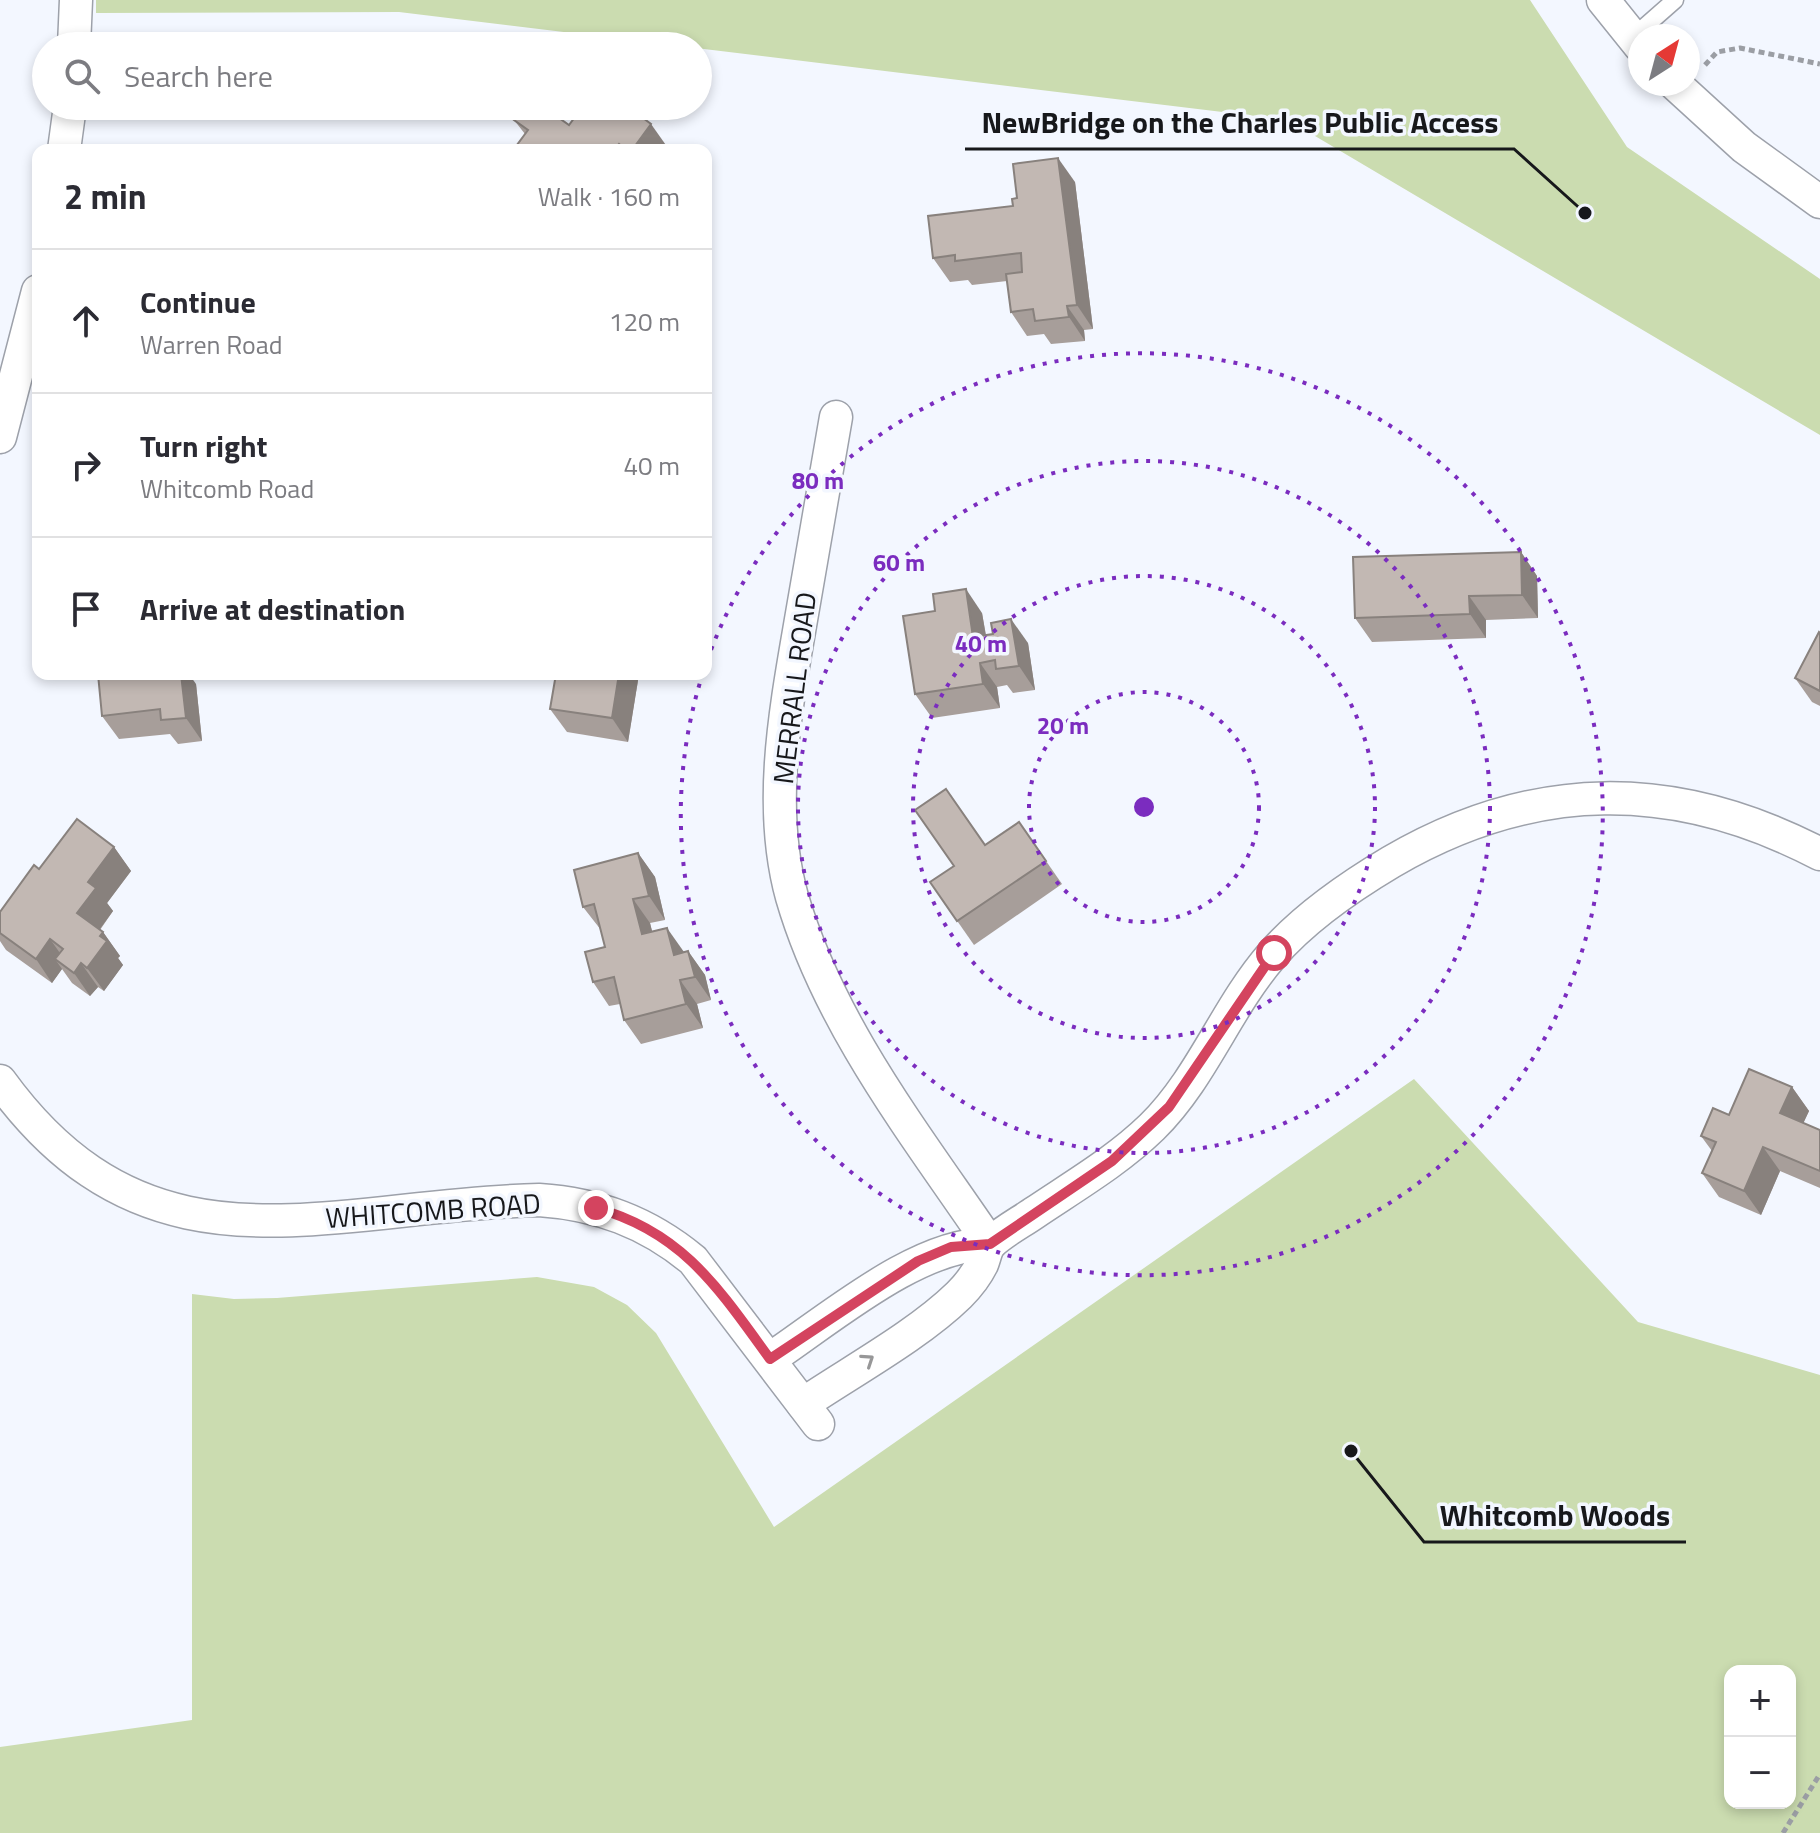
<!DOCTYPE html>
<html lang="en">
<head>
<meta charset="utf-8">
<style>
  :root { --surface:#fff; --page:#f7f7f7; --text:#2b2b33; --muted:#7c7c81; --line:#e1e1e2 }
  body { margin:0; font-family:"Titillium Web",sans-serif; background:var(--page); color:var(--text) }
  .controls { position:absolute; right:24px; bottom:24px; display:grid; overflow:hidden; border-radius:16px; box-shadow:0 4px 12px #0003 }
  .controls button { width:72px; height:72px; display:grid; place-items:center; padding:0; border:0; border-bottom:2px solid var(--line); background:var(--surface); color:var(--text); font:40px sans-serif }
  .compass { position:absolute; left:1628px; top:24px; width:72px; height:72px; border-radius:50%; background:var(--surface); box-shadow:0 4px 12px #0003; rotate:36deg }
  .stop { position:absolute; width:24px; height:24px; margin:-18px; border:6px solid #d4445f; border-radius:50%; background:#fff }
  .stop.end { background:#d4445f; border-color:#fff; box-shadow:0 2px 8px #0008 }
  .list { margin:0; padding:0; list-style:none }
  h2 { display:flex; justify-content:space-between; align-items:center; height:104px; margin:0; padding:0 32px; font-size:34px }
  h2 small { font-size:26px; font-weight:400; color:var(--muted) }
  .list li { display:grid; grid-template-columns:52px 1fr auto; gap:24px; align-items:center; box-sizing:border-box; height:144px; padding:0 32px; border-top:2px solid var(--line) }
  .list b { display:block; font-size:30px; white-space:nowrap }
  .list p { margin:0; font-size:26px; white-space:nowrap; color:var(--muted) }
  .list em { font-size:26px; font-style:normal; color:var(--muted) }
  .icon { flex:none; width:44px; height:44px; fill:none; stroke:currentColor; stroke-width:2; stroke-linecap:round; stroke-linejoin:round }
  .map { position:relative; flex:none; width:1820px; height:1833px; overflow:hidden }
  .search { position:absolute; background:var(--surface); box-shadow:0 4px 12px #0003; left:32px; top:32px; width:680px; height:88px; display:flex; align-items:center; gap:20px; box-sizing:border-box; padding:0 28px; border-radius:44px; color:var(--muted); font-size:30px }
  .panel { position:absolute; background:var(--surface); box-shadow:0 4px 12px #0003; left:32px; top:144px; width:680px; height:536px; border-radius:16px }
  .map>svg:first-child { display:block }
  .green { fill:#cbdcb0; fill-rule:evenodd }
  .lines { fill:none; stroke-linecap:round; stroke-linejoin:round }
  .service-casing { stroke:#9da1aa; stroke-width:19 }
  .minor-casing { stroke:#9da1aa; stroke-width:35 }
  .path { stroke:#9b9ea4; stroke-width:5; stroke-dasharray:6 4; stroke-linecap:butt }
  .service { stroke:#fff; stroke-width:16 }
  .minor { stroke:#fff; stroke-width:32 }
  .wall { fill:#a79e9a }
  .shaded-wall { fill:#88817d }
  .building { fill:#c2b8b3; stroke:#88817d; stroke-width:2 }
  .oneway { stroke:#979798 }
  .route { stroke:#d4445f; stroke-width:10 }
  .ring { fill:none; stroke:#7b2cbf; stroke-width:4; stroke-dasharray:4 8 }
  .labels { text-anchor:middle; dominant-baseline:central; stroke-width:7; stroke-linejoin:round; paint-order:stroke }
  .street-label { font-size:28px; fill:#17181b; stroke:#f3f7ff }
  .centre { fill:#7b2cbf; stroke:#f3f7ff; stroke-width:4 }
  .ring-label { font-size:24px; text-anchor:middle; font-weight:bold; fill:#7b2cbf; stroke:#f3f7ff; stroke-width:7; stroke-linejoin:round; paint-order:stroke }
  .leader { fill:none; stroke:#17181b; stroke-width:3 }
  .callout-dot { fill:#17181b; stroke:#f3f7ff; stroke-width:3 }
  .callout-label { font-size:30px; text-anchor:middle; font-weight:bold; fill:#17181b; stroke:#f3f7ff; stroke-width:7; stroke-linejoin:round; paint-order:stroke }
</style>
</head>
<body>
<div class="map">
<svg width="1820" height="1833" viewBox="0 0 1820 1833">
  <rect width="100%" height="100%" fill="#f3f7ff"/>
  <g class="green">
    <polygon points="96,0 1530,0 1627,147 1820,279 1820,435 1288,120 399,12 96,13"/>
    <path d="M1414,1079L1638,1322L1820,1375V1833H0V1747L192,1720V1294L234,1299L277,1298L537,1277L594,1287L627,1305L656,1333L774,1527ZM1730,1671H1790V1803H1730Z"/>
  </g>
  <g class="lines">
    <g class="service-casing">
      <polyline id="service" points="1633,37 1675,0"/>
    </g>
    <g class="minor-casing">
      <g id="minor">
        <polyline points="1603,0 1640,46"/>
        <polyline points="74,46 76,0"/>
        <polyline points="1675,84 1744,147 1820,202"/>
        <polyline points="64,150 70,106"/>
        <path d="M836,417C825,481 814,544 803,608C787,702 766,803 792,897C829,1025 916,1135 990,1244"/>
        <polyline points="0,437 38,291"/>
        <path d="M0,1081C150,1288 326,1205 539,1200C598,1204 647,1222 693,1260L818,1424"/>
        <path d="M770,1359C830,1319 918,1243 990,1244"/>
        <path d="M803,1404C852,1371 918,1335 959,1295C968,1286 976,1276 982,1264C985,1257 986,1247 992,1242C1004,1231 1021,1222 1034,1213C1074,1186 1117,1161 1152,1127C1202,1078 1226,1008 1272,955C1304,918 1349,887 1391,862C1533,779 1674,778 1820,854"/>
      </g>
    </g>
    <g class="path">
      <polyline points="1705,65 1717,52 1740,48 1820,64"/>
      <polyline points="1783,1833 1820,1774"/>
    </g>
    <use href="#service" class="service"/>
    <use href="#minor" class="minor"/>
  </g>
  <g class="wall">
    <polygon points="543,116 569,125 668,148 667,150 515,150 525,134 514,120"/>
    <polygon points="1075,182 1093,329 1084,330 1085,341 1051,344 1044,334 1027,336 1011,312 1007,281 972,285 968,280 950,282 933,258 1013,206 1017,198"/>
    <polygon points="1521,552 1537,576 1538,618 1486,620 1486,638 1372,642 1355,618"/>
    <polygon points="982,613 986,635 1028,643 1035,690 1013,693 1007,685 997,687 1000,708 932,718 915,694"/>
    <polygon points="1820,633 1820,706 1812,702 1795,678"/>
    <polygon points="556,674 639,674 628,742 567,732 550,709"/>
    <polygon points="196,684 202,741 178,744 170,734 119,739 102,716"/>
    <polygon points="1019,822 1062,884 974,945 930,882"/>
    <polygon points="114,847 131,871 107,903 113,911 100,930 103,932 120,956 118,958 123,965 104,991 98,987 90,996 72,983 62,969 52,983 6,950 0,941 0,912"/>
    <polygon points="638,853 655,877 665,920 650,923 652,932 684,952 688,951 705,975 711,1000 697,1004 703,1028 641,1044 624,1020 620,1004 609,1006 593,982 605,947 601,930 583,907"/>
    <polygon points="1792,1087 1809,1111 1803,1123 1820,1130 1820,1188 1780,1171 1761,1215 1719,1197 1702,1173 1712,1151 1701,1136 1729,1115"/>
  </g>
  <g class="shaded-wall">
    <polygon points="651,124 668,148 667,150 632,150"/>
    <polygon points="619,144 623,150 614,150"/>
    <polygon points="1058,158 1075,182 1093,329 1077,305"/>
    <polygon points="1067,306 1084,330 1085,341 1069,317"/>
    <polygon points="1521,552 1537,576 1538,618 1522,595"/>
    <polygon points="966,589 982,613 990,661 973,637"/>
    <polygon points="1469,596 1486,620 1486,638 1470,614"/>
    <polygon points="1011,619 1028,643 1035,690 1019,666"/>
    <polygon points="980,663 997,687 1000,708 983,684"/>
    <polygon points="181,674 189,674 196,684 202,741 186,718"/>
    <polygon points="619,674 639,674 628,742 612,718"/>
    <polygon points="114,847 131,871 107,903 113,911 94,937 77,913 88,882"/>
    <polygon points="638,853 655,877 665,920 649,896"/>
    <polygon points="633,899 650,923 659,958 642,934"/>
    <polygon points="667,928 684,952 690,979 674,955"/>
    <polygon points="103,932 120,956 118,958 123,965 104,991 87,968 100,936"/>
    <polygon points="50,939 67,963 55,959 62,969 52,983 36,959"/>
    <polygon points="688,951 705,975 711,1000 695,977"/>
    <polygon points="81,963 98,987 90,996 74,973"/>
    <polygon points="680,980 697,1004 703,1028 686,1004"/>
    <polygon points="1792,1087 1809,1111 1797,1137 1780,1113"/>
    <polygon points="1763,1147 1780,1171 1761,1215 1744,1191"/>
  </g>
  <g class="building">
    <polygon points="525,106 530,106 543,116 548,110 569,125 583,106 627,106 651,124 632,150 626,150 619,144 614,150 516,150 514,149 528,130 514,120"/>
    <polygon points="1058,158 1077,305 1067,306 1069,317 1035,321 1033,309 1011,312 1006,274 1022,272 1021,253 955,261 955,255 933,258 928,216 1013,206 1012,199 1017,198 1013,164"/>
    <polygon points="1521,552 1522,595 1469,596 1470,614 1355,618 1353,557"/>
    <polygon points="966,589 973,637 993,634 991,623 1011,619 1019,666 996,669 995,660 980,663 983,684 915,694 903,616 935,611 933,594"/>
    <polygon points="1819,632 1820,633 1820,691 1795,678"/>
    <polygon points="98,674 181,674 186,718 161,720 160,709 102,716"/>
    <polygon points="556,674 619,674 612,718 550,709"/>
    <polygon points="946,789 985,845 1019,822 1046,861 957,921 930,882 954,866 915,810"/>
    <polygon points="77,819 114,847 88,882 96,888 77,913 103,932 100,936 107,941 87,968 81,963 74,973 55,959 63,949 50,939 36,959 0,933 0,912 34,865 39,869"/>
    <polygon points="638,853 649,896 633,899 642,934 667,928 674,955 688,951 695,977 680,980 686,1004 624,1020 614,977 593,982 585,952 605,947 594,904 583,907 574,870"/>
    <polygon points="1749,1069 1792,1087 1780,1113 1820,1130 1820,1171 1763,1147 1744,1191 1702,1173 1716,1142 1701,1136 1713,1108 1729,1115"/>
  </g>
  <defs><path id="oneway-chevron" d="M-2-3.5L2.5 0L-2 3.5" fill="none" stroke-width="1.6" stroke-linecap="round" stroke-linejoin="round" transform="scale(2)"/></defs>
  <use class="oneway" href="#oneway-chevron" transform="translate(868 1360) rotate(-34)"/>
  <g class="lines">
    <path class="route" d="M596,1208C683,1232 719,1289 770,1359L918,1261L951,1247L990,1244L1112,1161L1169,1107L1274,953"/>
  </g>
  <g class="ring">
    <circle cx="1144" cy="807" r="115"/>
    <circle cx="1144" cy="807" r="231"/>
    <circle cx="1144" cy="807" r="346"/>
    <path d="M707 661A461 461 0 1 1 702 676"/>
  </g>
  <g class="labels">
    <g class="street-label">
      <text transform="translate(794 688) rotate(-83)">MERRALL ROAD</text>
      <text transform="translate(433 1210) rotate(-4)">WHITCOMB ROAD</text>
    </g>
  </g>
  <circle cx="1144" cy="807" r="12" class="centre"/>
  <g class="ring-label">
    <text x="818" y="489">80 m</text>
    <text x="899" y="571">60 m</text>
    <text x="981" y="652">40 m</text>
    <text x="1063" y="734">20 m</text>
  </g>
  <path class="leader" d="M1585 213L1514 149H965M1351 1451L1424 1542H1686"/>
  <g class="callout-dot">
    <circle cx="1585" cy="213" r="8"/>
    <circle cx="1351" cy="1451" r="8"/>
  </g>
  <g class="callout-label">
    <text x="1240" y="133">NewBridge on the Charles Public Access</text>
    <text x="1555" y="1526">Whitcomb Woods</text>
  </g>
</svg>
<div class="controls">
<button>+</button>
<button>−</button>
</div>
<svg class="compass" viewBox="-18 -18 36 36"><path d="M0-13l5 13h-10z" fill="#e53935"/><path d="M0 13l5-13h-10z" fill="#7c7c81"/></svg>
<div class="stop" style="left:1274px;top:953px"></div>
<div class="stop end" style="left:596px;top:1208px"></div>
<div class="search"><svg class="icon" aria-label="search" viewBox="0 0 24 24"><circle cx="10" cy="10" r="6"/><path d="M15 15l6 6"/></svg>Search here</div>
<section class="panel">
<h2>2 min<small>Walk · 160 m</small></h2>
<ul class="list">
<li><svg class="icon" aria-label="ahead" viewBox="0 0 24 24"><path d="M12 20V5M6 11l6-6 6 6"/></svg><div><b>Continue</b><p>Warren Road</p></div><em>120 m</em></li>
<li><svg class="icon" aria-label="right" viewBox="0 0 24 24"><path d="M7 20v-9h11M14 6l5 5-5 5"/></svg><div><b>Turn right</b><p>Whitcomb Road</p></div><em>40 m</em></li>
<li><svg class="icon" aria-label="arrive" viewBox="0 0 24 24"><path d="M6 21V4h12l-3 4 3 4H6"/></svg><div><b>Arrive at destination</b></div></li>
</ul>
</section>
</div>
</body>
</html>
